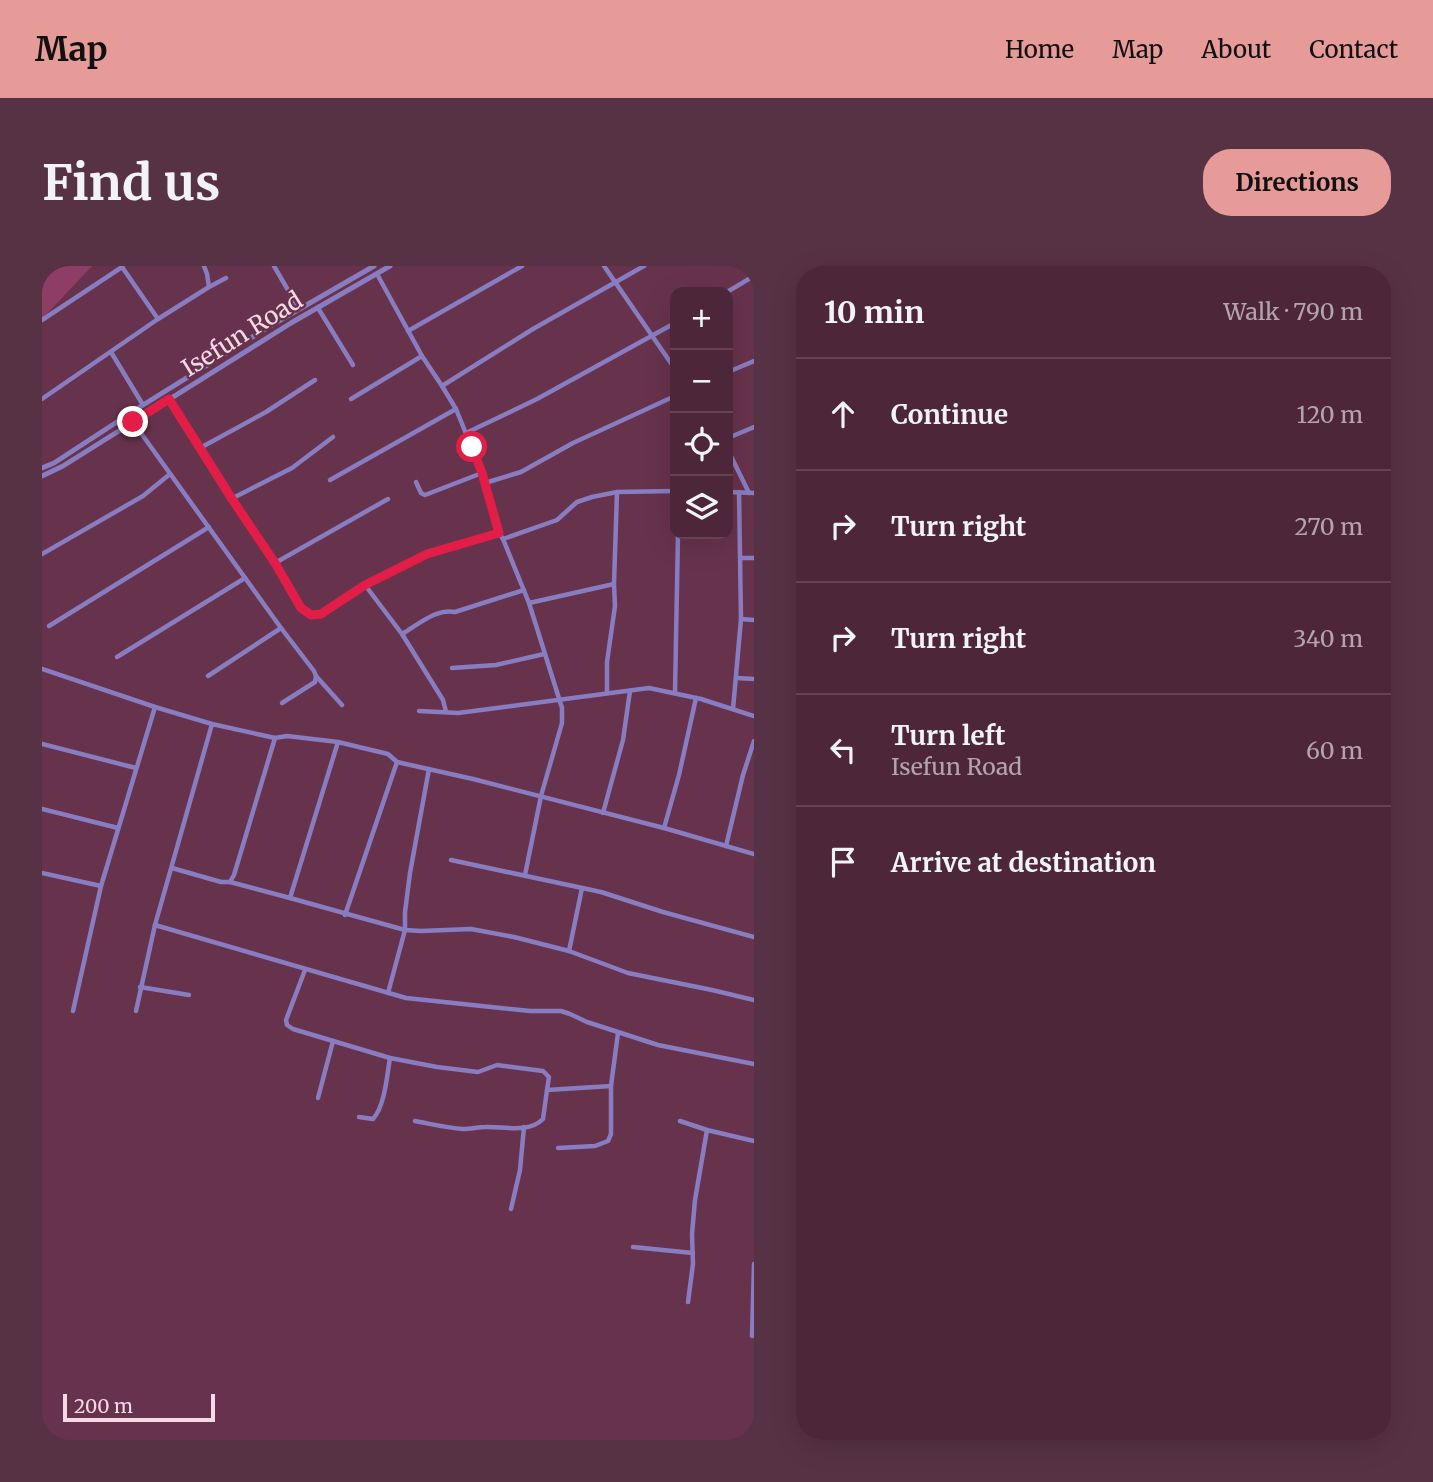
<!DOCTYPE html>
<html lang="en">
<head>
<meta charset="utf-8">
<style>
  :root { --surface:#4d2639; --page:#573244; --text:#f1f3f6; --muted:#b3a5ae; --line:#644353; --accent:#e69b98 }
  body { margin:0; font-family:Merriweather,serif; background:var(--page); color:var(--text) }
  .controls { position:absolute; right:21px; top:21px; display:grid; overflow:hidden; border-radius:14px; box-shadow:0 7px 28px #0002 }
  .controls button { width:63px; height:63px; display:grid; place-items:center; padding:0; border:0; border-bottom:2px solid var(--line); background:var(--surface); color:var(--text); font:35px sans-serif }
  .scale { position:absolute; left:21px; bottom:18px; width:152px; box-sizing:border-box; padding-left:7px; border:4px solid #f9d8e6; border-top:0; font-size:19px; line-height:24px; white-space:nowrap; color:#f9d8e6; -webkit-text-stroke:5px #67334c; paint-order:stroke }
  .stop { position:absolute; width:21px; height:21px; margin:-16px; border:5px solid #e11d48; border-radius:50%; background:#fff }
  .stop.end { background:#e11d48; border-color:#fff; box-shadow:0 2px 7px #0008 }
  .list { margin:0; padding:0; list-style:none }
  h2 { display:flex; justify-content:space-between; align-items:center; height:91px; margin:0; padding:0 28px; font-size:30px }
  h2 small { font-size:23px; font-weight:400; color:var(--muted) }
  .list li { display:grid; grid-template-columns:46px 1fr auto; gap:21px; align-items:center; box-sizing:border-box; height:112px; padding:0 28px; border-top:2px solid var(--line) }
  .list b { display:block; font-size:26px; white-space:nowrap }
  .list p { margin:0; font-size:23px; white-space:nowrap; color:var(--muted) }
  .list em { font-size:23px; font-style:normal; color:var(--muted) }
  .icon { flex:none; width:38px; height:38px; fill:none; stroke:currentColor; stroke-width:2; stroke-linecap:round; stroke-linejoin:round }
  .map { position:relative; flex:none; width:712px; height:1174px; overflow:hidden; border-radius:28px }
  header { display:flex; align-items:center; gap:42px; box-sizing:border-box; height:98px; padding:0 35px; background:var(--accent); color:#111 }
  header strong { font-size:33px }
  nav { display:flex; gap:38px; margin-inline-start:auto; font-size:24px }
  .intro { display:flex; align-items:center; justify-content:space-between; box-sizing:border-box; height:168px; padding:0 42px }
  h1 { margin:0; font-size:49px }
  .button { padding:18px 32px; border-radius:28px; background:var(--accent); color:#111; font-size:24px; font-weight:700 }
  main { display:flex; gap:42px; padding:0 42px }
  aside { flex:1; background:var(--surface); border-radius:28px; box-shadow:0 7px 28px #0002 }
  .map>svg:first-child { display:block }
  .green { fill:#8e3e66 }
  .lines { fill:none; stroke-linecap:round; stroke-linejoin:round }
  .minor { stroke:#897dc1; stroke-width:4.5 }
  .tertiary { stroke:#897dc1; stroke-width:5 }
  .route { stroke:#e11d48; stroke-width:9 }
  .labels { text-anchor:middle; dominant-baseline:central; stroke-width:5; stroke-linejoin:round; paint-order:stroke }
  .street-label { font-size:24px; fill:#f9d8e6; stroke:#67334c }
</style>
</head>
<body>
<header>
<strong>Map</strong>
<nav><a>Home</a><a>Map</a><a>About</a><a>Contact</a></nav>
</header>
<div class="intro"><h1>Find us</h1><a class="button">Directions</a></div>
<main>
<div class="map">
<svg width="712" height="1174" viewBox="0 0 712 1174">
  <rect width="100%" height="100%" fill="#67334c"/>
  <polygon class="green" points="0,0 50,0 0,53"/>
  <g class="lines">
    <g class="minor">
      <polyline points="162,0 165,8 167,21"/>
      <polyline points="232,0 257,43"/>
      <polyline points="562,0 633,103"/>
      <polyline points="80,1 116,53"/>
      <polyline points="335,8 380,90 400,120 414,143 440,207 457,267 461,273 487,337 520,442 520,457 499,530 483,609"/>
      <polyline points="685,26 712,10"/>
      <polyline points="276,42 311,99"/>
      <polyline points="0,54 80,1"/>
      <polyline points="366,65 480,0"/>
      <polyline points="69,86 101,139"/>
      <polyline points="686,106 712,95"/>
      <polyline points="400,120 491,63 602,0"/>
      <polyline points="0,133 116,53 167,21 184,12"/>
      <polyline points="127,133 189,233 233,297 259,342 269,349 279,348 323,319 385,288 457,267"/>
      <polyline points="309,133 380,90"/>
      <polyline points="91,156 239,362 272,405 274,410 300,439"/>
      <polyline points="424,167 495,133 633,57"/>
      <polyline points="686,172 712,161"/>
      <polyline points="158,182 224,146 273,114"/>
      <polyline points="686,184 707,227"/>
      <polyline points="288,214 414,143"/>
      <polyline points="374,216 379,227 383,229 440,207"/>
      <polyline points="443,217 479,206 531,177 633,130"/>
      <polyline points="686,226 712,227"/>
      <polyline points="189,233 250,202 291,171"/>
      <polyline points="461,273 515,254 535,236 550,231 575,226 633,225"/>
      <polyline points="0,288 101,230 128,208"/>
      <polyline points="699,292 712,292"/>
      <polyline points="233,297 346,233"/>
      <polyline points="323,319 360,368 401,434 404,446"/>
      <polyline points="487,337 572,318"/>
      <polyline points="699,353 712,354"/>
      <polyline points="7,360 167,261"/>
      <path d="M360,368C376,359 394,342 413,346L482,324"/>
      <polyline points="75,391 203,312"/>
      <polyline points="410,402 454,399 502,388"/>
      <polyline points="0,403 113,441 170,458 233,472 245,470 296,476 346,488 355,496 431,513 622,562 712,588"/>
      <polyline points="166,410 239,362"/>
      <polyline points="695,412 712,413"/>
      <polyline points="633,426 636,268"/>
      <polyline points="565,427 565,396 573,340 572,318 575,226"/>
      <polyline points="240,437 273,416 274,410"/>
      <polyline points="691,443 699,353 697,226"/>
      <polyline points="377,445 416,447 607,422 659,433 712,450"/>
      <polyline points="0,478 94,502"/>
      <polyline points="0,543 76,562"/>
      <polyline points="561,547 581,474 588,425"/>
      <polyline points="622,562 637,509 654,432"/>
      <polyline points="684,580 701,509 712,475"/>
      <polyline points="409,594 559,626 621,646 712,671"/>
      <polyline points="130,602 179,616 188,616 192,609 233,472"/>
      <polyline points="0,607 59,620"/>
      <polyline points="188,616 248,632 363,664 379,665 429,663 472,671 527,685"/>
      <polyline points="540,622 527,685 586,707 670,724 712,734"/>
      <polyline points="248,632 296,476"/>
      <polyline points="303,649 355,496"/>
      <polyline points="113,659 364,732 488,745 519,745 528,748 545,756 616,779 712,798"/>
      <polyline points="263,704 244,754 245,759 251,763 348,792 395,801 436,806 455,799 501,805 507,811 505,824 569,820"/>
      <polyline points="98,721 147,729"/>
      <polyline points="346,727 363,664 363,646 368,607 387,503"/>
      <polyline points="31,745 59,620 113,441"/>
      <polyline points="94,745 113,659 170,458"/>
      <polyline points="276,832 291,775"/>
      <path d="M317,851L331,853C343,840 345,809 348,792"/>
      <path d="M373,855C389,858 405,862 421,863C429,863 436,861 443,861C461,860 486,868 501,853L505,824"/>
      <polyline points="638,855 665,864 712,875"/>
      <polyline points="516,882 553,880 566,875 569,868 569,820 576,767"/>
      <polyline points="469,943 478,904 482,861"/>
      <polyline points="591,981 651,987"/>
      <polyline points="646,1036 651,998 650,968 653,934 665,864"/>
      <polyline points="710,1070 712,998"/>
    </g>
    <g class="tertiary">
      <polyline points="0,202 12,197 101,139 228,60 332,0"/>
      <polyline points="0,210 21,200 249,57 348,0"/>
    </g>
  </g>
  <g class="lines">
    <polyline class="route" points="91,156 127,133 190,233 233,297 259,342 269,349 279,348 323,319 385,288 457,267 440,207 430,181"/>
  </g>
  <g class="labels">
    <g class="street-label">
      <text transform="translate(200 68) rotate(-32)">Isefun Road</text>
    </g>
  </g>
</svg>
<div class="controls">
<button>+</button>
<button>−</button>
<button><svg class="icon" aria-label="locate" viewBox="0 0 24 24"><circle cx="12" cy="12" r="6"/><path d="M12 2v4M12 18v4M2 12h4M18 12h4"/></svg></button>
<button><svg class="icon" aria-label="layers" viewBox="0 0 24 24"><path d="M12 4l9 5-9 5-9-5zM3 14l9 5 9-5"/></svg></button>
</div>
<div class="scale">200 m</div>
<div class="stop" style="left:430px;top:181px"></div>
<div class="stop end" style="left:91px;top:156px"></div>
</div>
<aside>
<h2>10 min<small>Walk · 790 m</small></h2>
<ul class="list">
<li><svg class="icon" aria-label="ahead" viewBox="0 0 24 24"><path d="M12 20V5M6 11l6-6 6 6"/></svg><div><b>Continue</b></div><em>120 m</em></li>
<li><svg class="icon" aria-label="right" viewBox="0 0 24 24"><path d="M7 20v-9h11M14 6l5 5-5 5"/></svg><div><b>Turn right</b></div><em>270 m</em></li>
<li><svg class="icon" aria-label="right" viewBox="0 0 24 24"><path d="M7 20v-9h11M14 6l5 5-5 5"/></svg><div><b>Turn right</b></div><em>340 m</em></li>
<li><svg class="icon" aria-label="left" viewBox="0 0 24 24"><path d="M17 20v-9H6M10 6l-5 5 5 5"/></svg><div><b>Turn left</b><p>Isefun Road</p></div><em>60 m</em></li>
<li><svg class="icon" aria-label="arrive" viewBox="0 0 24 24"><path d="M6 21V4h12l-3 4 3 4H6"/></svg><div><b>Arrive at destination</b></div></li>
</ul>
</aside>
</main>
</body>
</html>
